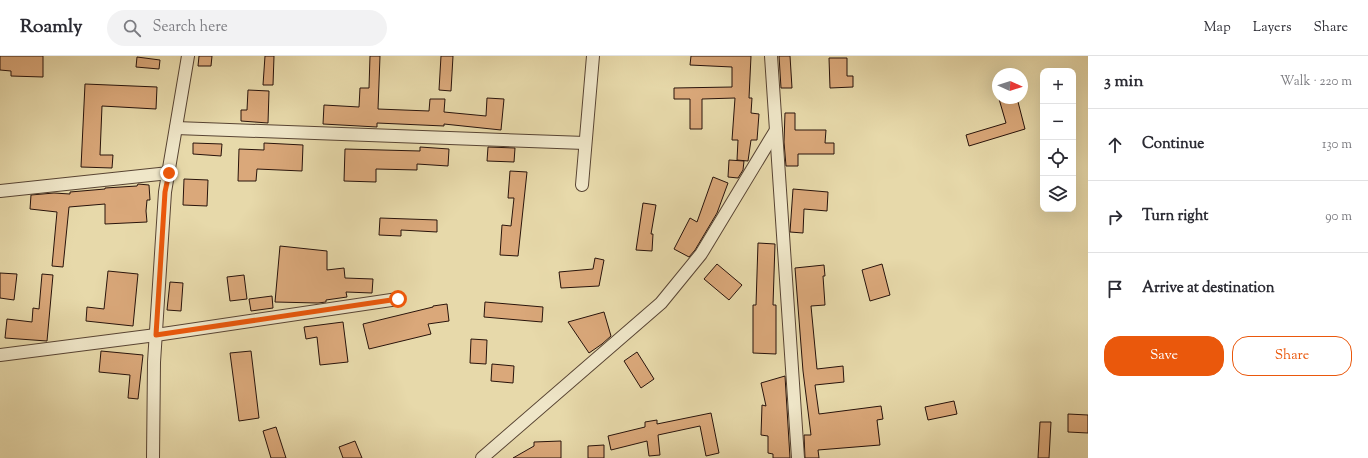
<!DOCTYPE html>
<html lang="en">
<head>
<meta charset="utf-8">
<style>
  :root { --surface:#fff; --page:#f2f2f3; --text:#2b2b33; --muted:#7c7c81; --line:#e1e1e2; --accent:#ea580c }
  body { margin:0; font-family:"Sorts Mill Goudy",serif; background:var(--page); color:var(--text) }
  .controls { position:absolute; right:12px; top:12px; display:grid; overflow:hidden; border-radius:8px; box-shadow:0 4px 16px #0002 }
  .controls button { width:36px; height:36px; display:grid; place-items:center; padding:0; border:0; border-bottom:1px solid var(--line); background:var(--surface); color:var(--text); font:20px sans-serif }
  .compass { position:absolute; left:992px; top:12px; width:36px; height:36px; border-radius:50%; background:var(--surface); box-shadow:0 4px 16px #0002; rotate:93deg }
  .stop { position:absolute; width:12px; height:12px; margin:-9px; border:3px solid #ea580c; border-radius:50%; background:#fff }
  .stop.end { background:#ea580c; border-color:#fff; box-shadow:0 1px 4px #0008 }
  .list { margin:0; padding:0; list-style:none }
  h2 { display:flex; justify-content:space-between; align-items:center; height:52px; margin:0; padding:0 16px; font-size:17px }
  h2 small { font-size:13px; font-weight:400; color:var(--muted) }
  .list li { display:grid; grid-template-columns:26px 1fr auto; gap:12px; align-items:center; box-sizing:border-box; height:72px; padding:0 16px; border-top:1px solid var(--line) }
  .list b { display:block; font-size:15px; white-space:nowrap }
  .list em { font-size:13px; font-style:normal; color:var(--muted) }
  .actions { display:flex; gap:8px; padding:12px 16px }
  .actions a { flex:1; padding:9px 0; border:1px solid var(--accent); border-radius:16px; text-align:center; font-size:14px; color:var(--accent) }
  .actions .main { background:var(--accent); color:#fff }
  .icon { flex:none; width:22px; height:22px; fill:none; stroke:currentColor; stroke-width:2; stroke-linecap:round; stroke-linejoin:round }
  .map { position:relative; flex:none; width:1088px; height:402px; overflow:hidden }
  header { display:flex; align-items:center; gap:24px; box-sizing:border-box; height:56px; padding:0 20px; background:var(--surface); border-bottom:1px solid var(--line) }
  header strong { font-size:19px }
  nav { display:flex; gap:22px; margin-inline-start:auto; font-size:14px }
  .search { width:280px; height:36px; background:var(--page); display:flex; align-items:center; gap:10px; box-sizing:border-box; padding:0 14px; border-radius:22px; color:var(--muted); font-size:15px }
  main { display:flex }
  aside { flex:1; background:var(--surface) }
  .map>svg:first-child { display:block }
  .building { fill:#daa87a; stroke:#28130b }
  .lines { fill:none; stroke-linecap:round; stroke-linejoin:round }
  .street-casing { stroke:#584433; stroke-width:14 }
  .street { stroke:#efe6c8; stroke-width:12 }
  .route { stroke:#ea580c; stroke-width:5 }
</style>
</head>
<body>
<header>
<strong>Roamly</strong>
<div class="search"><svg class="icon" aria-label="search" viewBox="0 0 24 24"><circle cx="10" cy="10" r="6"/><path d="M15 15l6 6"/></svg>Search here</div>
<nav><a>Map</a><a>Layers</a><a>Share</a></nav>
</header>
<main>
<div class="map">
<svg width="1088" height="402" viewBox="0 0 1088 402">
  <rect width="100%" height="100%" fill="#e7d9aa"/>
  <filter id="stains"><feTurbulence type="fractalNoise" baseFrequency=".005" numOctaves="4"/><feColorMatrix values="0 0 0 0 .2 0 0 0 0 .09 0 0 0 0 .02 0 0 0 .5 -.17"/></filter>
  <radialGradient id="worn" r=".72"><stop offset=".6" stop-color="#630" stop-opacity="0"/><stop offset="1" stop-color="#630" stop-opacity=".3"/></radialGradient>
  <g class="building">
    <polygon points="0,0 43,0 43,21 11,20 11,15 0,14"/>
    <polygon points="199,0 212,0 211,10 198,10"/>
    <polygon points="265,0 274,0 273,29 263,29"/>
    <polygon points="370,0 380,0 378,53 429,55 430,43 445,43 444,56 486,60 487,42 504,43 501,74 444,68 444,70 377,67 377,71 323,68 324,49 359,51 360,32 369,32"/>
    <polygon points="441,0 453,0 451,35 439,34"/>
    <polygon points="691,0 751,0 749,42 752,42 751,57 759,58 757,84 751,84 748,105 737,104 738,84 732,84 735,42 702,43 702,73 690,73 690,43 674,43 674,32 732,31 732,11 690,9"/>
    <polygon points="779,0 790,0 792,32 781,32"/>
    <polygon points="137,1 160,4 159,13 136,11"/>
    <polygon points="829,2 847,2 847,20 853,20 853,31 830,32"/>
    <polygon points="85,28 157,31 156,53 102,50 100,99 113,99 112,112 81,111"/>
    <polygon points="248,34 269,35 268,67 241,65 241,54 247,54"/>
    <polygon points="1004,42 1017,42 1025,73 969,90 966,79 1006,67 999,43"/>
    <polygon points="785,57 795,57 795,74 826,74 825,87 834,87 834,98 798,98 798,110 786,110 784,86"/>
    <polygon points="193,87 222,88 221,100 193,98"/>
    <polygon points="264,87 303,89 302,115 257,113 256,125 238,125 239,93 264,94"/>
    <polygon points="420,91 449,93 448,110 417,108 417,114 376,113 376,126 344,125 345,93 420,95"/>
    <polygon points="488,91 515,92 514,106 487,105"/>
    <polygon points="729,104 744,105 743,114 738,122 728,121"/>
    <polygon points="510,115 527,116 518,200 500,199 502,169 511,170 514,142 508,142"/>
    <polygon points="713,121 728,127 717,157 695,194 689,201 674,193 690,162 697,166"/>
    <polygon points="184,123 208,124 207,150 183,149"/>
    <polygon points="138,128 149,129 150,144 147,144 146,155 147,166 105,168 105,148 69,151 63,211 52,210 57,156 30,153 31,139 54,137 70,138 70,136 105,133 105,132 137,130"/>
    <polygon points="793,133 828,136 827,155 804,153 803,177 790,176"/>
    <polygon points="643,147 656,149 651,178 653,178 652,195 636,194"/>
    <polygon points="380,162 437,164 437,176 401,174 401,180 379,179"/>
    <polygon points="758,187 775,188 773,249 776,249 776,298 753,297 753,249 756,249"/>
    <polygon points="280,190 327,195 327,214 344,212 345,222 373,223 372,237 346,236 347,241 326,244 326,246 318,247 275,246"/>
    <polygon points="595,202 604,204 599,230 561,232 559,216 593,213"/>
    <polygon points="717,208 742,229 729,244 704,223"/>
    <polygon points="882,208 890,239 870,245 862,214"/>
    <polygon points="824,209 825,220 823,220 825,249 811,250 817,313 843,310 844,326 815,329 819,358 881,350 883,363 877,364 880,389 818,394 819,402 805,402 804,379 811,379 803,315 795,212"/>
    <polygon points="108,215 138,218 133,270 86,265 87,251 104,253"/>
    <polygon points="0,217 17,218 14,244 0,242"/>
    <polygon points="42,218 53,219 47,285 5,282 7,263 32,266 33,252 39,253"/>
    <polygon points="244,219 247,243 230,245 227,221"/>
    <polygon points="170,226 183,227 181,255 167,254"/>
    <polygon points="272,240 273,252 251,255 249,243"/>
    <polygon points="485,246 543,251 542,266 484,261"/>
    <polygon points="447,248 449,265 428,268 431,278 369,293 363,268 433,251 433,250"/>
    <polygon points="604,256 611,280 602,288 589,297 568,266"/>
    <polygon points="343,266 348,306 320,309 317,281 306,283 304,271"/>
    <polygon points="471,283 487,284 486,308 470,307"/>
    <polygon points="101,295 143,299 138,343 128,342 130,319 99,316"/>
    <polygon points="251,295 259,362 239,365 230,297"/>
    <polygon points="637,296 654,323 641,332 624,305"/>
    <polygon points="492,308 514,310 513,327 491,325"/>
    <polygon points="785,320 790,402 773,402 773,398 768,397 768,380 761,379 762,349 766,350 761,327"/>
    <polygon points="954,345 957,358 928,364 925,351"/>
    <polygon points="711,357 719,397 706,400 700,370 658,379 660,399 649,400 647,385 611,394 608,380 645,371 645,366 657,364 657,368"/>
    <polygon points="1068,358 1088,359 1088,377 1068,376"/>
    <polygon points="1040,366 1051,366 1049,402 1038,402"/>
    <polygon points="276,371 286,402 271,402 263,375"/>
    <polygon points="355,385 362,402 343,402 339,391"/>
    <polygon points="561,385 561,402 513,402 534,390 534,386"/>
    <polygon points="604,389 604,402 588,402 588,390"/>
  </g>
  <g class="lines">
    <g class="street-casing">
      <g id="street">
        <polyline points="771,0 798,402"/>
        <polyline points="176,72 585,87"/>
        <polyline points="582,129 593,0"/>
        <polyline points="0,135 169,117"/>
        <polyline points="0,299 156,279 398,243"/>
        <polyline points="153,402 154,306 165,136 188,0"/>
        <polyline points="482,402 661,247 701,198 776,74"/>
      </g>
    </g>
    <use href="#street" class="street"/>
  </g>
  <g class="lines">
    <polyline class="route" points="169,117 165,136 156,279 398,243"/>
  </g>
  <rect width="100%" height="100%" filter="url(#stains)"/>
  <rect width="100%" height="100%" fill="url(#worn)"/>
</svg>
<div class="controls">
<button>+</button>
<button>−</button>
<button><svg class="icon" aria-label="locate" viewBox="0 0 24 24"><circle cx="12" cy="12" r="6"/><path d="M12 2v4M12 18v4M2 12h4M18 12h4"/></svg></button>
<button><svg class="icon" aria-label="layers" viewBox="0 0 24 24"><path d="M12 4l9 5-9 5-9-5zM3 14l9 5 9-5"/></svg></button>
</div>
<svg class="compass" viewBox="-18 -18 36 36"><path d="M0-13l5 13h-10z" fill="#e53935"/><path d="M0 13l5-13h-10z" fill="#7c7c81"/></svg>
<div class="stop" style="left:398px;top:243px"></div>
<div class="stop end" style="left:169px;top:117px"></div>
</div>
<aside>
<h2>3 min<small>Walk · 220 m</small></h2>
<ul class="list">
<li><svg class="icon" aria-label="ahead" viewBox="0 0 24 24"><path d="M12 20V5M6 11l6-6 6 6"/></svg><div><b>Continue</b></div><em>130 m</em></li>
<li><svg class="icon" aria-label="right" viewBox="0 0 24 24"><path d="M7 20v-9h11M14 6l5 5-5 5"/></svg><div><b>Turn right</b></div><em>90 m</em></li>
<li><svg class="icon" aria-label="arrive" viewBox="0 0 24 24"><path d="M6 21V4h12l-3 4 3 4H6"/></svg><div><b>Arrive at destination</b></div></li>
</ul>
<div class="actions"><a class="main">Save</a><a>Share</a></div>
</aside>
</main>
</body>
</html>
